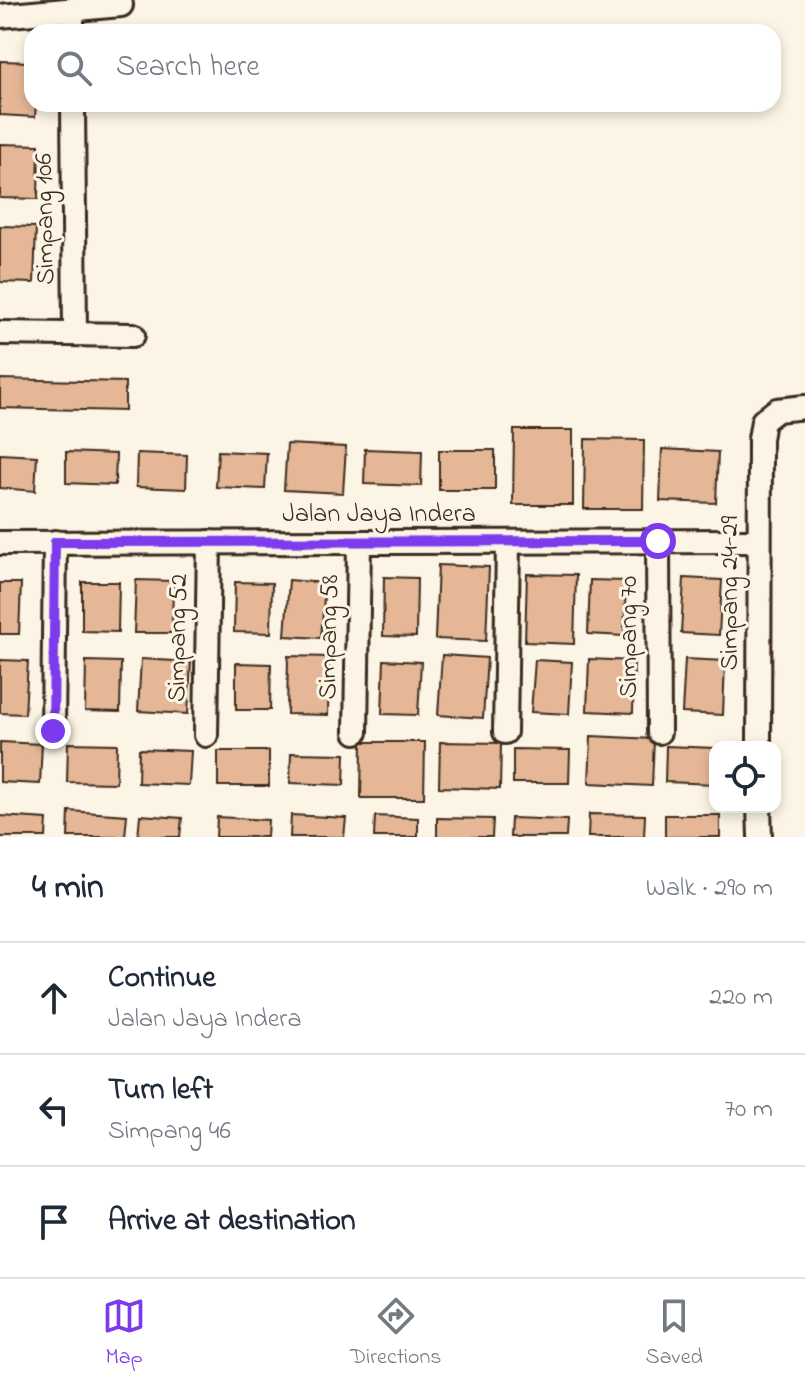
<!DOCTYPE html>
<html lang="en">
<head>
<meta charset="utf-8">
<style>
  :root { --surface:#fff; --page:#f6f6f7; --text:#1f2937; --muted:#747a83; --line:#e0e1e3; --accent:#7c3aed }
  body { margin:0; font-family:"Indie Flower",sans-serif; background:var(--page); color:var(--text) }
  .controls { position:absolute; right:24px; bottom:24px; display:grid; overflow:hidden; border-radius:16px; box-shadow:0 4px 12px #0003 }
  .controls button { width:72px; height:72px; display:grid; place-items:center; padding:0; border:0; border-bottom:2px solid var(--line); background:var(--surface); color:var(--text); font:40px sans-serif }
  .stop { position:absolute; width:24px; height:24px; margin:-18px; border:6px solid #7c3aed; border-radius:50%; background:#fff }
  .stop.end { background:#7c3aed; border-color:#fff; box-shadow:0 2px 8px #0008 }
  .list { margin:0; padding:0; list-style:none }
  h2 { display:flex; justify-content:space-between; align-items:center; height:104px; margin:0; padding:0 32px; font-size:34px }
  h2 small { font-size:26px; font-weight:400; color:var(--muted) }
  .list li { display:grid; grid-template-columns:52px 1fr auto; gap:24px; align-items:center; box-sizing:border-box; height:112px; padding:0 32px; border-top:2px solid var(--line) }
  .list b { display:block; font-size:30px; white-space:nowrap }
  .list p { margin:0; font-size:26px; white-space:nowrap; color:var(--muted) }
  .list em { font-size:26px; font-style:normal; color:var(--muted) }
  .icon { flex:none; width:44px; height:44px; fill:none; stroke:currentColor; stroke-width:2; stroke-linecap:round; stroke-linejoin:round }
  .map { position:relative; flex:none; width:805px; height:837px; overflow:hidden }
  .search { position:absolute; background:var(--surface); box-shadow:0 4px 12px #0003; left:24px; right:24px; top:24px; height:88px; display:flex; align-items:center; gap:20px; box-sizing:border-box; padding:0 28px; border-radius:24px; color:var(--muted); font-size:30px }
  .sheet { height:440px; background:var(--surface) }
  nav { display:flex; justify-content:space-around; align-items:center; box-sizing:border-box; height:112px; border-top:2px solid var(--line); background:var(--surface); font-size:22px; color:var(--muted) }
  nav a { display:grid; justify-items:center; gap:4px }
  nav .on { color:var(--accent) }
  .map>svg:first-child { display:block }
  .building { fill:#e5b796; stroke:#3b2a1e; stroke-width:2 }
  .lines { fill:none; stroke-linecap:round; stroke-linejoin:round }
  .street-casing { stroke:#3b2a1e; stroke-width:28 }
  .street { stroke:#fcf5e5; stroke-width:22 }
  .route { stroke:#7c3aed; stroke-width:10 }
  .labels { text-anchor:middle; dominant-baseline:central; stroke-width:6; stroke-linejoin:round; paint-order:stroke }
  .street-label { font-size:26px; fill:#3b2a1e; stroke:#fcf5e5 }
</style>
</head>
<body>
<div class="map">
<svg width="805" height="837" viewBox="0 0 805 837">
  <rect width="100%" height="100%" fill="#fcf5e5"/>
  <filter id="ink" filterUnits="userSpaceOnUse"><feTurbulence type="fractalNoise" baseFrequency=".0125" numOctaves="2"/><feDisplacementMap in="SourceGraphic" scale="16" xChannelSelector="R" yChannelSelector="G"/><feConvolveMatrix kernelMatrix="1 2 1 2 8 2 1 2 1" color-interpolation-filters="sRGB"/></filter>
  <g filter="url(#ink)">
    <g class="building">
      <polygon points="0,61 32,62 32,104 36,104 35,117 0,115"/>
      <polygon points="0,144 39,145 38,199 0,198"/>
      <polygon points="0,226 36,227 34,283 0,282"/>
      <polygon points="0,379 125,382 125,411 0,408"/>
      <polygon points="514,430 573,430 573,505 513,505"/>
      <polygon points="585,439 644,440 643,509 584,509"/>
      <polygon points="287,444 346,447 343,493 284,490"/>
      <polygon points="365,449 422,451 421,486 364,484"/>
      <polygon points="662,449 718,452 716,503 660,501"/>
      <rect x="439" y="450" width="56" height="40"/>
      <polygon points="218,451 267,453 265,489 216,487"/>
      <polygon points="66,452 116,454 115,485 66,483"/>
      <polygon points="137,453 187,455 186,489 136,487"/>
      <polygon points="0,454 37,456 35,491 0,488"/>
      <polygon points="438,565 489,567 486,641 435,639"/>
      <polygon points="527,574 576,575 574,644 525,642"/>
      <polygon points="384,577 417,578 416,637 383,636"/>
      <polygon points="684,578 722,580 719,635 681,633"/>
      <polygon points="136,580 173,581 172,633 134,633"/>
      <polygon points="289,580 325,583 321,638 285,636"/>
      <polygon points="590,580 626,581 624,636 588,634"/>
      <polygon points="82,582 119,582 118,632 82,631"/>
      <polygon points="235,582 272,583 271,633 234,632"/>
      <polygon points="0,583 21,583 19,634 0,634"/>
      <polygon points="442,655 487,658 483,718 438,715"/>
      <polygon points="288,656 329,657 328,715 287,714"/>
      <polygon points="141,659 191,662 188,714 138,711"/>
      <polygon points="589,659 634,661 633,713 587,711"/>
      <polygon points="685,659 725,661 723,715 682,713"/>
      <polygon points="0,660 28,661 25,714 0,713"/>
      <polygon points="384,660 421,662 418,715 382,714"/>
      <polygon points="535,660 572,662 569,714 531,712"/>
      <polygon points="86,661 121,662 120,712 85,711"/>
      <polygon points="236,663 271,664 270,710 236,710"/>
      <polygon points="591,736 654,739 652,786 589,783"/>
      <polygon points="0,742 42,744 40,784 0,782"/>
      <polygon points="362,742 425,742 424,798 361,798"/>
      <polygon points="440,742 501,743 500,789 439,787"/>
      <polygon points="68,743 117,744 116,783 67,782"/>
      <polygon points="666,746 715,748 715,784 665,782"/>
      <polygon points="139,749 191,751 189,785 138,783"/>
      <polygon points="513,749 570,750 569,783 513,783"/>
      <rect x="218" y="751" width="51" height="35"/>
      <polygon points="291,753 345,754 344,785 290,783"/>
      <polygon points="69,811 127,815 125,837 68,837"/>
      <polygon points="589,814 645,815 644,837 588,837"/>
      <polygon points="140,815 182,818 180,837 138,837"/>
      <polygon points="291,815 346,818 344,837 290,837"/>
      <rect x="665" y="815" width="55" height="22"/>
      <polygon points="0,816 47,819 46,837 0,837"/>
      <polygon points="375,816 418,818 418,837 374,837"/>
      <polygon points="217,817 268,820 267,837 216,837"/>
      <polygon points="437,818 493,819 492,837 437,837"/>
      <polygon points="511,818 567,820 566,837 510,837"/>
    </g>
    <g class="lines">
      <g class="street-casing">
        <g id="street">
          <polyline points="72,9 72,32"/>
          <polyline points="0,16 121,5"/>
          <polyline points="73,104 75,333"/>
          <polyline points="0,333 133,335"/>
          <polyline points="658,541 659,732"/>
          <polyline points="0,543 758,541"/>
          <polyline points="53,731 55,542"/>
          <polyline points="356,732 359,543"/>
          <polyline points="505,732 508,543"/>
          <polyline points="206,735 209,542"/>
          <polyline points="759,747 760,439 763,421 777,410 805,407"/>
          <polyline points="759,807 760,837"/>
        </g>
      </g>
      <use href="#street" class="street"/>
    </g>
  </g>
  <g class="lines" filter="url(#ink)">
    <polyline class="route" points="53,731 55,542 658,541"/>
  </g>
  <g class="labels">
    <g class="street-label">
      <text transform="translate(46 219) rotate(-91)">Simpang 106</text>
      <text x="379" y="515">Jalan Jaya Indera</text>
      <text transform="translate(731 593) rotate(-90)">Simpang 24-29</text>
      <text transform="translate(330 637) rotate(-89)">Simpang 58</text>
      <text transform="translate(630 637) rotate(-90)">Simpang 70</text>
      <text transform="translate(179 638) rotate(-89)">Simpang 52</text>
    </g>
  </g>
</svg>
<div class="controls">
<button><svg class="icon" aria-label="locate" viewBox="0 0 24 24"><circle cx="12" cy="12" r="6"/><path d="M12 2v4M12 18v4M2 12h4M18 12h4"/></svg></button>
</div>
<div class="stop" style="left:658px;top:541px"></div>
<div class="stop end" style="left:53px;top:731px"></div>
<div class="search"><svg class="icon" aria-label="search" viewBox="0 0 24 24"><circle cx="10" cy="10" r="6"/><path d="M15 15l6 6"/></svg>Search here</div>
</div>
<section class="sheet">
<h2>4 min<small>Walk · 290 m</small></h2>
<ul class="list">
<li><svg class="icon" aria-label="ahead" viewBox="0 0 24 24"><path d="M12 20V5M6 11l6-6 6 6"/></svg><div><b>Continue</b><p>Jalan Jaya Indera</p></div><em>220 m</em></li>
<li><svg class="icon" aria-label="left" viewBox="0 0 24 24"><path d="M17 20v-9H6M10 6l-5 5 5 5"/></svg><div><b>Turn left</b><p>Simpang 46</p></div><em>70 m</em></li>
<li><svg class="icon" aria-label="arrive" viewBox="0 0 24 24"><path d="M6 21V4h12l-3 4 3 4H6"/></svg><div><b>Arrive at destination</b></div></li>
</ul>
</section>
<nav>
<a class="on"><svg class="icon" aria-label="map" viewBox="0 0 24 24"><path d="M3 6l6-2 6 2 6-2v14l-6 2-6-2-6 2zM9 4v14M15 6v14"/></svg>Map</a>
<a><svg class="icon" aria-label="directions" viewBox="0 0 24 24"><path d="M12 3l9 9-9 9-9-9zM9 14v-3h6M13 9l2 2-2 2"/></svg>Directions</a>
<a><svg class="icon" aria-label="saved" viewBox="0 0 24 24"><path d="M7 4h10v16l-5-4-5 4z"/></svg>Saved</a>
</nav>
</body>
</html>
